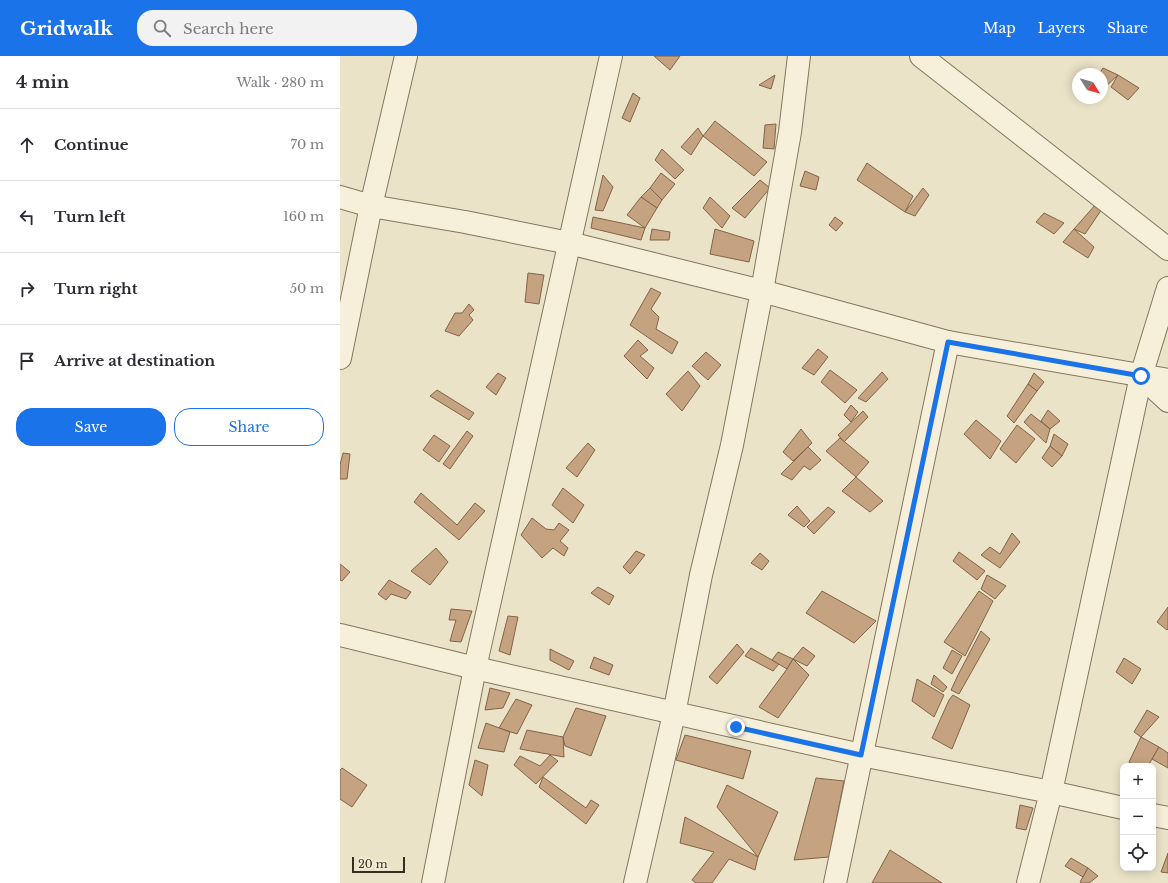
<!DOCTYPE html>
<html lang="en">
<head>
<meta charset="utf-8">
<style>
  :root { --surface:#fff; --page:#f2f2f3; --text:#2b2b33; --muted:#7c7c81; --line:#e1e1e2; --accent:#1a73e8 }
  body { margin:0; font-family:"Libre Baskerville",serif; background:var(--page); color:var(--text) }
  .controls { position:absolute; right:12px; bottom:12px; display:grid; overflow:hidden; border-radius:8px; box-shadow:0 2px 10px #0003 }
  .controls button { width:36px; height:36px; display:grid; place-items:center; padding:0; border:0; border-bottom:1px solid var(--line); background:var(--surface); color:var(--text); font:20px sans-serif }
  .compass { position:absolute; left:732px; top:12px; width:36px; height:36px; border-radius:50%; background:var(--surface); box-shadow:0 2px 10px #0003; rotate:127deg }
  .scale { position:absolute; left:12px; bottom:10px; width:53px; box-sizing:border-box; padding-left:4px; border:2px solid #372d21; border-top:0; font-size:11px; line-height:14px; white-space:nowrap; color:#372d21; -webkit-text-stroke:3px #f3edd7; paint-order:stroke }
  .stop { position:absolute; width:12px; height:12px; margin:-9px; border:3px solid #1a73e8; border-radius:50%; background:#fff }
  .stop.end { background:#1a73e8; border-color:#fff; box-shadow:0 1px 4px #0008 }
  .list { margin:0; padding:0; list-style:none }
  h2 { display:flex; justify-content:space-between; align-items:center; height:52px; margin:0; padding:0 16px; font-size:17px }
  h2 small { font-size:13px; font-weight:400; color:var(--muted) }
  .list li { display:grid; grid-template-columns:26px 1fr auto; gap:12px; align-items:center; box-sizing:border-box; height:72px; padding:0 16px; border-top:1px solid var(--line) }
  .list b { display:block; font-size:15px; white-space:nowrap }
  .list em { font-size:13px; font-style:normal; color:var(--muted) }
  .actions { display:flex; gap:8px; padding:12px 16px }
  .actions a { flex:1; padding:9px 0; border:1px solid var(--accent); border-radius:16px; text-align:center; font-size:14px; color:var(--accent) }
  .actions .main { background:var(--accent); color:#fff }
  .icon { flex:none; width:22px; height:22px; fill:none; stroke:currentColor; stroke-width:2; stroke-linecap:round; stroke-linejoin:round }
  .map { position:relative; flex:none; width:828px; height:827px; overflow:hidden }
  header { display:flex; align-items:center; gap:24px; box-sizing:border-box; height:56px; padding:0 20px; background:var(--accent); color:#fff }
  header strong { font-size:19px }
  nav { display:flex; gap:22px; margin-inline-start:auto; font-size:14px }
  .search { width:280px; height:36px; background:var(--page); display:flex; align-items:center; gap:10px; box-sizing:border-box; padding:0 14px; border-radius:16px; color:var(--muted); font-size:15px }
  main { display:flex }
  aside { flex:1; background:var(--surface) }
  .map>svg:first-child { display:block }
  .building { fill:#c5a381; stroke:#826346 }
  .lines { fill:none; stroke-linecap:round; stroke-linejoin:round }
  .minor-casing { stroke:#85765e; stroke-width:24 }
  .minor { stroke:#f6f0da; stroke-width:22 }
  .route { stroke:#1a73e8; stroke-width:5 }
</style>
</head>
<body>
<header>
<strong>Gridwalk</strong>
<div class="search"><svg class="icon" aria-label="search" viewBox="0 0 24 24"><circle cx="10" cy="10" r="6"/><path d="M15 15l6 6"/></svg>Search here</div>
<nav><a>Map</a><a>Layers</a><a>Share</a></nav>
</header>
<main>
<aside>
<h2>4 min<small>Walk · 280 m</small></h2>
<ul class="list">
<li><svg class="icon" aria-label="ahead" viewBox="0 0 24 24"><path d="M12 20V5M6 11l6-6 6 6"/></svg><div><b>Continue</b></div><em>70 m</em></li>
<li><svg class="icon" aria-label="left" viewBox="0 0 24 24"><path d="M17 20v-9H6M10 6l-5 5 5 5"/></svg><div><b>Turn left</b></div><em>160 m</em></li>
<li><svg class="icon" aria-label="right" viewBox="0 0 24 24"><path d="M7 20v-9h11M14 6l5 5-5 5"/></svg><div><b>Turn right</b></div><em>50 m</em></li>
<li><svg class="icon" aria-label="arrive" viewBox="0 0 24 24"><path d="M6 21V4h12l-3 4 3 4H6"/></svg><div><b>Arrive at destination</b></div></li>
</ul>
<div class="actions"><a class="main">Save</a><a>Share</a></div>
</aside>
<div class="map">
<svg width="828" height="827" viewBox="0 0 828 827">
  <rect width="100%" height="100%" fill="#ebe3c8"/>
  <g class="building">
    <polygon points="314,0 340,0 330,14"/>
    <polygon points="763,12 778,19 762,34 762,18 759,18"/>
    <polygon points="435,19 431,33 419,29"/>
    <polygon points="778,19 799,32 788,44 771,31"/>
    <polygon points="293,37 300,42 290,66 282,62"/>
    <polygon points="375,65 427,106 414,120 363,80"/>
    <polygon points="436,68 434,93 423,92 425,69"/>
    <polygon points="358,72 363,80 351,99 341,91"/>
    <polygon points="322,93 344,114 335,123 315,104"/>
    <polygon points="527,107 573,140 565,156 517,124"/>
    <polygon points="465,115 479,121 476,134 460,130"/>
    <polygon points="321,117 335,128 322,144 310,132"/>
    <polygon points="263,119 273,131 263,155 255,154"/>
    <polygon points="420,124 430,132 405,162 392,152"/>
    <polygon points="310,132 322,144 317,152 301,141"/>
    <polygon points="583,132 589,139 575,160 565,156"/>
    <polygon points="301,141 317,152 305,172 287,159"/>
    <polygon points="370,141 390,160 382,172 363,152"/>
    <polygon points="756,148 762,153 745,178 734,173"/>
    <polygon points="704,157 724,167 714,178 696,166"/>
    <polygon points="253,161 305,172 301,184 251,172"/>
    <polygon points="495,161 503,167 496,175 489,169"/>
    <polygon points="312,173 330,176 329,184 310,184"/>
    <polygon points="375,173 414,185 409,206 370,198"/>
    <polygon points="734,173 754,191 748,202 723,186"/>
    <polygon points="188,217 204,219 199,248 185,246"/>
    <polygon points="311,232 321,237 311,253 319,261 316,273 338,286 332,298 290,269"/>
    <polygon points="129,248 134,254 129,259 133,264 119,280 105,275 115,257 122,257"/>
    <polygon points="298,284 308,294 300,300 314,312 307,323 284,300"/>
    <polygon points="478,293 488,301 474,319 462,312"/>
    <polygon points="366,296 381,309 368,324 352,310"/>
    <polygon points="490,314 517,334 505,347 481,326"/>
    <polygon points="348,315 360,330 342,355 326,338"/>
    <polygon points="542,316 548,323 526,346 518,342"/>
    <polygon points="158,317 166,322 156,339 146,331"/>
    <polygon points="694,317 704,326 697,335 688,328"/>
    <polygon points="688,328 697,335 674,367 667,360"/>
    <polygon points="97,334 134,357 129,364 90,340"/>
    <polygon points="511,349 518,356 511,366 504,359"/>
    <polygon points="708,354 720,365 710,373 701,365"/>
    <polygon points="523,355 528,361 504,386 498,379"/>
    <polygon points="691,358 710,373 706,387 684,366"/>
    <polygon points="636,364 661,385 650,403 624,378"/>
    <polygon points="677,369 695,383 676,407 660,393"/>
    <polygon points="461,373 472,387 453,405 443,396"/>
    <polygon points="127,375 133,380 110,413 103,408"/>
    <polygon points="714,378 728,388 722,400 710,390"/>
    <polygon points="94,379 110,390 99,406 83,394"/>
    <polygon points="500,382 529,406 516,421 486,395"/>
    <polygon points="248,387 255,394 237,421 226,412"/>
    <polygon points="710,390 722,400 712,411 702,402"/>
    <polygon points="468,391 481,404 470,414 464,410 452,424 441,418"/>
    <polygon points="3,397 10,398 7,423 0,423 0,409"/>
    <polygon points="516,421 543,445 530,456 502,435"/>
    <polygon points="223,432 244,449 233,467 212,449"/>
    <polygon points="81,437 117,469 135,447 145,455 119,484 74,446"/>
    <polygon points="457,450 470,465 464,471 448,459"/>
    <polygon points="488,451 495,456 474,478 467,471"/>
    <polygon points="192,462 206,473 214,474 219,467 229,474 220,485 228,492 224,500 213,492 202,502 181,479"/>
    <polygon points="672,477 680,486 660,512 641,499 650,491 660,498"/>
    <polygon points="96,492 108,506 90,529 71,515"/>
    <polygon points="296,495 305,499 290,518 283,511"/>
    <polygon points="619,496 645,515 637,524 613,505"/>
    <polygon points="420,497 429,505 422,514 411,507"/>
    <polygon points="0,508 10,516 2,525 0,524"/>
    <polygon points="647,519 666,530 655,543 641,533"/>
    <polygon points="49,524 71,536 66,543 51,538 46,544 38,538"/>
    <polygon points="258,531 274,540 269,549 251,537"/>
    <polygon points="482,535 536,565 514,587 466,557"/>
    <polygon points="639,535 653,545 625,600 604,586"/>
    <polygon points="828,551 828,573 827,574 817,566"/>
    <polygon points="111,553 132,555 121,586 110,585 116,564 109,564"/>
    <polygon points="168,560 178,561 170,599 159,595"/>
    <polygon points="641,575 650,583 619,638 611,634 618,619"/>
    <polygon points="397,588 404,596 377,628 369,621"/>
    <polygon points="463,591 475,600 467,610 453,603"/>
    <polygon points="411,592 439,608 433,615 405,600"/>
    <polygon points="210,593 234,605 229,614 210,604"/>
    <polygon points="612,594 622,600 612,618 603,612"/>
    <polygon points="438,596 453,603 447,613 432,604"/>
    <polygon points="254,601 273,609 269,619 250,612"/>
    <polygon points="784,602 801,613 792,628 776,616"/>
    <polygon points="453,603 469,619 438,662 419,651 447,613"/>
    <polygon points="594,619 607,631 603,636 591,628"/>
    <polygon points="577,623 604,639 594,661 572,645"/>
    <polygon points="150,632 170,637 163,652 145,654"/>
    <polygon points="613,639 630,649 612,693 592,682 609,644"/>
    <polygon points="176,643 192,649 177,678 159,672"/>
    <polygon points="236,652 266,660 251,700 225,690 223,681"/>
    <polygon points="807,654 819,661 801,681 794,676"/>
    <polygon points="146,667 170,676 164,696 138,692"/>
    <polygon points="187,674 223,681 224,701 180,693"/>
    <polygon points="345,679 411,695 403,723 336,704"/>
    <polygon points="801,681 819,691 808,710 796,710 789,706"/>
    <polygon points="819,691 828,697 828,712 812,703"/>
    <polygon points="210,699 218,705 196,728 174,709 180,700 200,710"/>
    <polygon points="135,704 148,709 142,740 129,729"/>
    <polygon points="2,712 27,729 12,751 0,743 0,714"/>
    <polygon points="203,721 246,752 251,744 259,749 246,768 199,731"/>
    <polygon points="476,722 504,725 489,801 454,804"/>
    <polygon points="387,729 438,756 418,801 377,751"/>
    <polygon points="680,749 693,752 686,774 676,772"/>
    <polygon points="345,761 418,801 415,814 389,803 372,827 356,827 352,824 374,796 340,787"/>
    <polygon points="550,794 602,827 532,827"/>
    <polygon points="828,797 828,817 821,816"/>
    <polygon points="731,802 748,812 743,821 725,810"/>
    <polygon points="748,812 758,820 749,827 742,827 740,826"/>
  </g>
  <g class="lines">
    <g class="minor-casing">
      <g id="minor">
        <polyline points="581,0 828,193"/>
        <polyline points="0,141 31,150 125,166 229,187 422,235 608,286 828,324"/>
        <polyline points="0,302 31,150 66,0"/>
        <polyline points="801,320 828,345"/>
        <polyline points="0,579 135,612 521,699 711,736 783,752"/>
        <polyline points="813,759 828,762"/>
        <polyline points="93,827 135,612 271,0"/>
        <polyline points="295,827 334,658 361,519 392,389 422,235 450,76 459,0"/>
        <polyline points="495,827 608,286"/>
        <polyline points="688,827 711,736 801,320 828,232"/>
      </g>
    </g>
    <use href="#minor" class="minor"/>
  </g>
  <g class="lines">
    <polyline class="route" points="396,671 521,699 608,286 801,320"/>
  </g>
</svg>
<div class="controls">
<button>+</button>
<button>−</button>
<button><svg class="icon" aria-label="locate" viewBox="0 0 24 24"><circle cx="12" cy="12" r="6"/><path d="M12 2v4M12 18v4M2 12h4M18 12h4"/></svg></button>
</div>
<svg class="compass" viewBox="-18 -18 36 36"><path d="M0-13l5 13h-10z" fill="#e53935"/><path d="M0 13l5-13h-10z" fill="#7c7c81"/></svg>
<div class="scale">20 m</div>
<div class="stop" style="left:801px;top:320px"></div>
<div class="stop end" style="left:396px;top:671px"></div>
</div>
</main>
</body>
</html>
